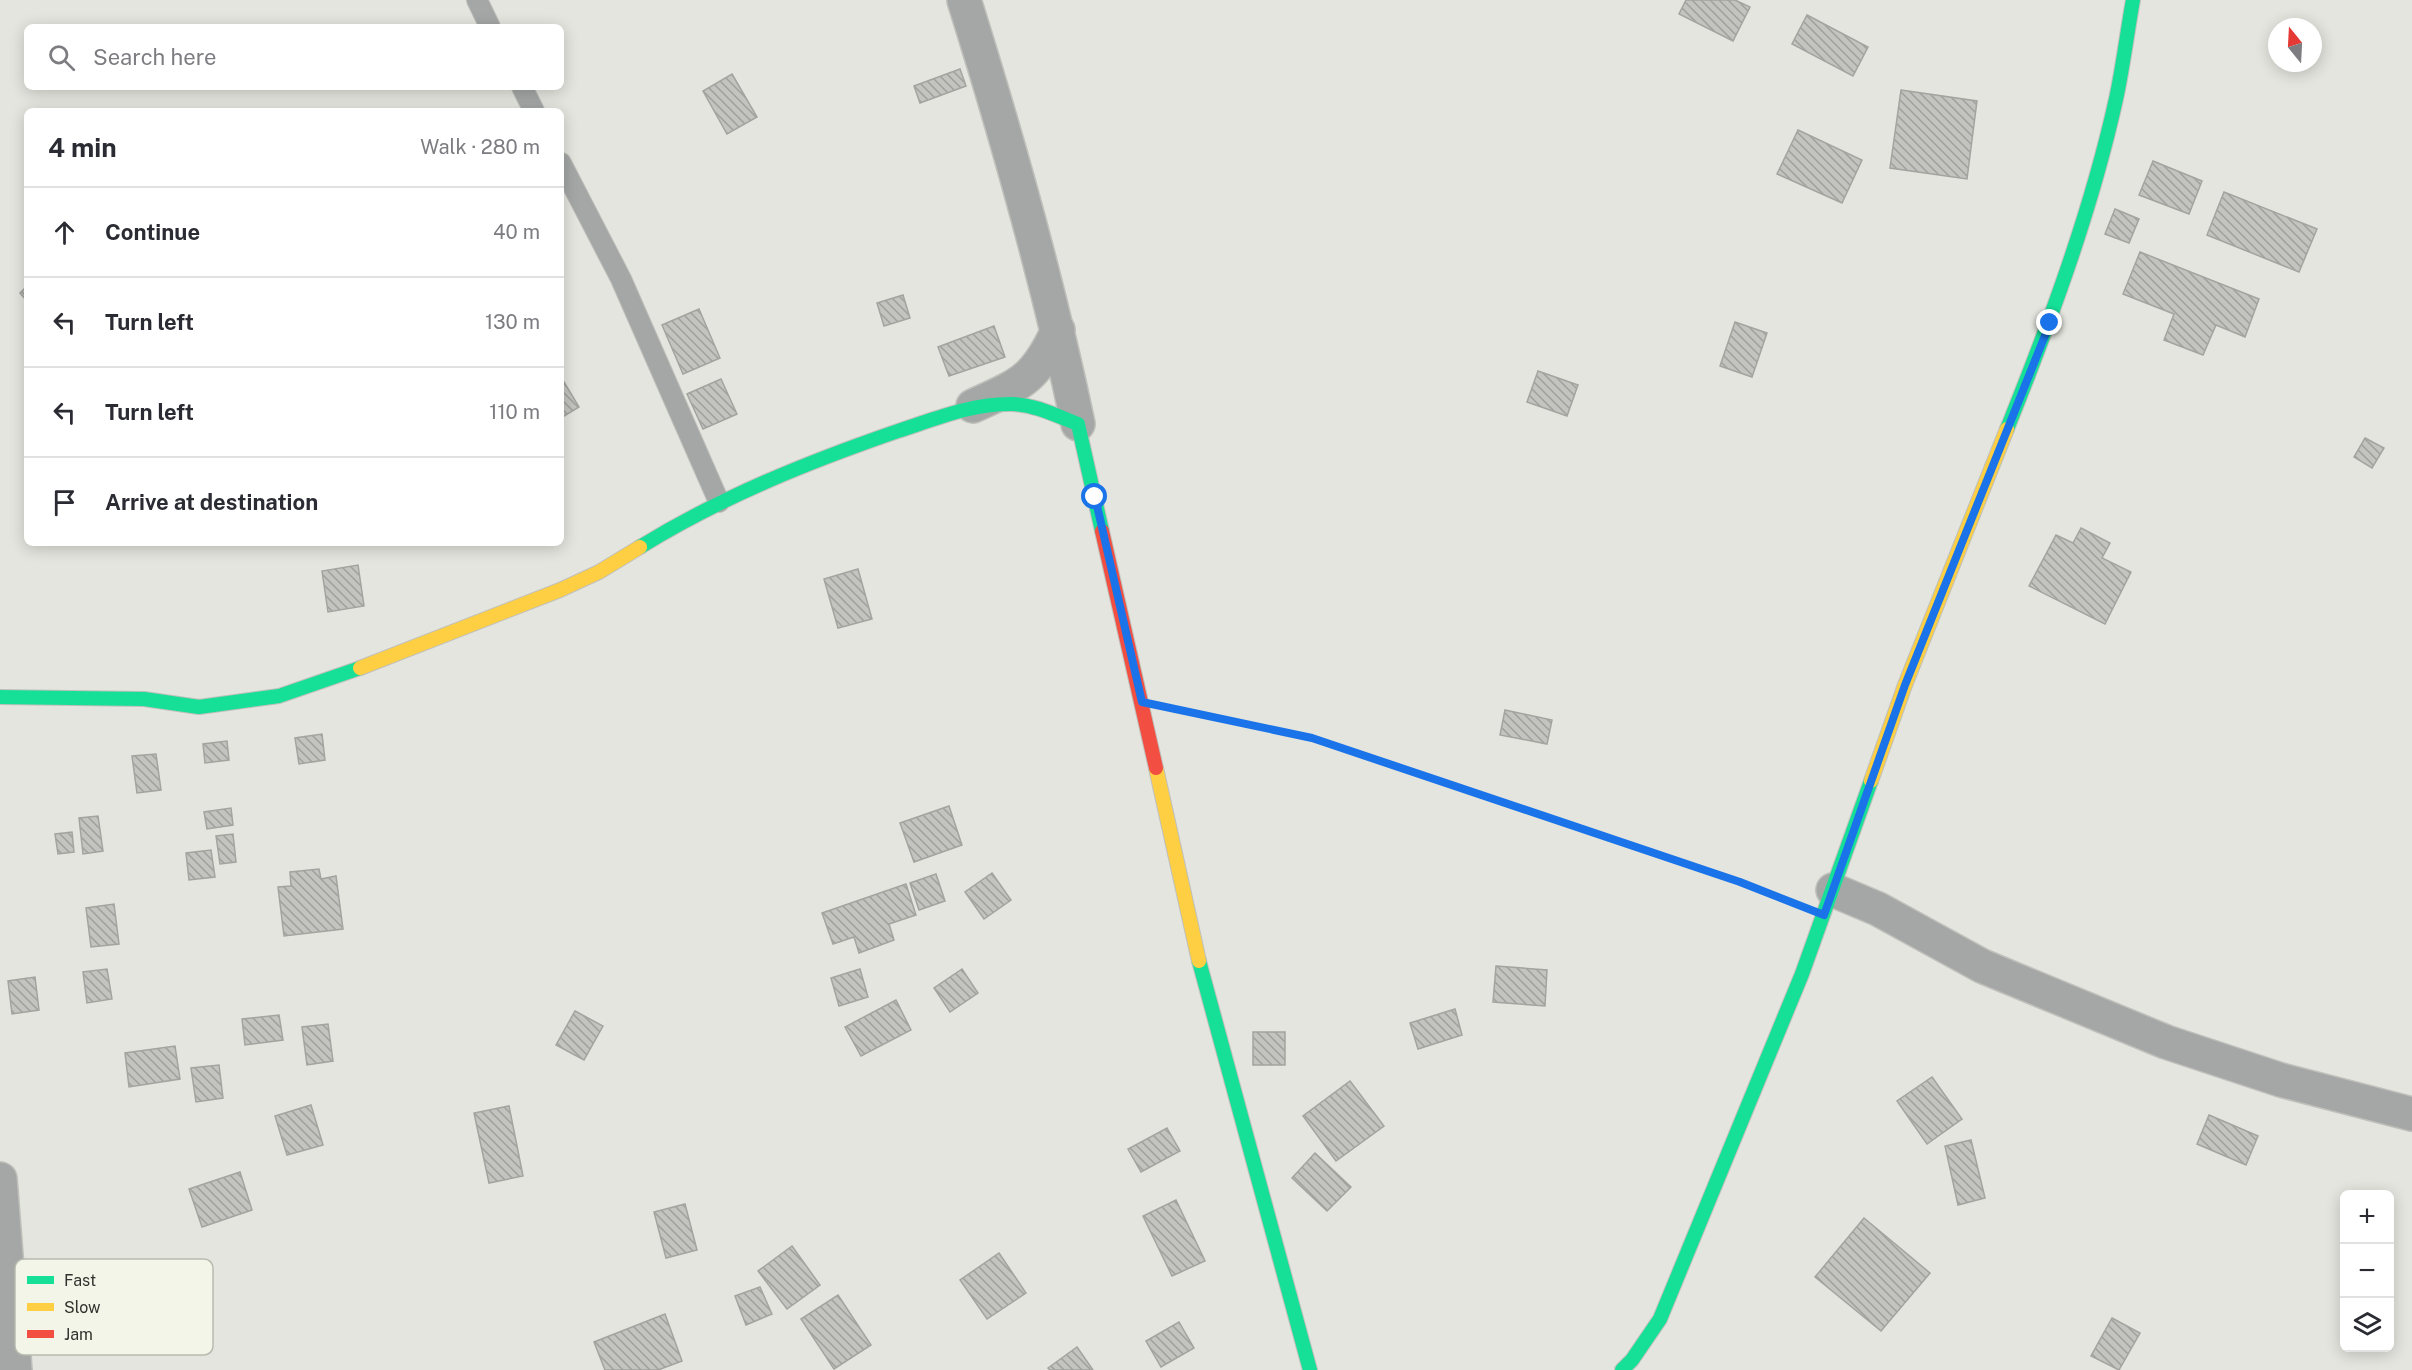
<!DOCTYPE html>
<html lang="en">
<head>
<meta charset="utf-8">
<style>
  :root { --surface:#fff; --page:#f7f7f7; --text:#2b2b33; --muted:#7c7c81; --line:#e1e1e2 }
  body { margin:0; font-family:"Public Sans",sans-serif; background:var(--page); color:var(--text) }
  .controls { position:absolute; right:18px; bottom:18px; display:grid; overflow:hidden; border-radius:9px; box-shadow:0 3px 15px #0003 }
  .controls button { width:54px; height:54px; display:grid; place-items:center; padding:0; border:0; border-bottom:2px solid var(--line); background:var(--surface); color:var(--text); font:30px sans-serif }
  .compass { position:absolute; left:2268px; top:18px; width:54px; height:54px; border-radius:50%; background:var(--surface); box-shadow:0 3px 15px #0003; rotate:342deg }
  .stop { position:absolute; width:18px; height:18px; margin:-14px; border:4px solid #1a73e8; border-radius:50%; background:#fff }
  .stop.end { background:#1a73e8; border-color:#fff; box-shadow:0 2px 6px #0008 }
  .list { margin:0; padding:0; list-style:none }
  h2 { display:flex; justify-content:space-between; align-items:center; height:78px; margin:0; padding:0 24px; font-size:26px }
  h2 small { font-size:20px; font-weight:400; color:var(--muted) }
  .list li { display:grid; grid-template-columns:39px 1fr auto; gap:18px; align-items:center; box-sizing:border-box; height:90px; padding:0 24px; border-top:2px solid var(--line) }
  .list b { display:block; font-size:22px; white-space:nowrap }
  .list em { font-size:20px; font-style:normal; color:var(--muted) }
  .icon { flex:none; width:33px; height:33px; fill:none; stroke:currentColor; stroke-width:2; stroke-linecap:round; stroke-linejoin:round }
  .map { position:relative; flex:none; width:2412px; height:1370px; overflow:hidden }
  .search { position:absolute; background:var(--surface); box-shadow:0 3px 15px #0003; left:24px; top:24px; width:540px; height:66px; display:flex; align-items:center; gap:15px; box-sizing:border-box; padding:0 21px; border-radius:9px; color:var(--muted); font-size:22px }
  .panel { position:absolute; background:var(--surface); box-shadow:0 3px 15px #0003; left:24px; top:108px; width:540px; height:438px; border-radius:9px }
  .map>svg:first-child { display:block }
  .building { fill:url(#building-back-hatch); stroke:#a3a49f; stroke-width:1.5 }
  .lines { fill:none; stroke-linecap:round; stroke-linejoin:round }
  .lane-casing { stroke:#bfc0bb; stroke-width:22 }
  .street-casing { stroke:#bfc0bb; stroke-width:36 }
  .fast-casing { stroke:#bfc0bb; stroke-width:16 }
  .slow-casing { stroke:#bfc0bb; stroke-width:16 }
  .jam-casing { stroke:#bfc0bb; stroke-width:16 }
  .path { stroke:#a8aaa8; stroke-width:4; stroke-dasharray:4.5 4.5; stroke-linecap:butt }
  .lane { stroke:#a5a6a6; stroke-width:20 }
  .street { stroke:#a5a6a6; stroke-width:33 }
  .fast { stroke:#16e098; stroke-width:14 }
  .slow { stroke:#ffcf43; stroke-width:14 }
  .jam { stroke:#f24e42; stroke-width:14 }
  .route { stroke:#1a73e8; stroke-width:8 }
  .key { fill:#f2f5e8; stroke:#b8bab0; stroke-width:1.5 }
  .key-label { font-size:16px; fill:#31322d }
</style>
</head>
<body>
<div class="map">
<svg width="2412" height="1370" viewBox="0 0 2412 1370">
  <defs>
    <pattern id="building-back-hatch" width="6" height="6" patternUnits="userSpaceOnUse" patternTransform="scale(1.5)"><rect width="6" height="6" fill="#c3c4bf"/><path d="M-1 5l2 2M0 0l6 6M5-1l2 2" fill="none" stroke="#9fa09c"/></pattern>
  </defs>
  <rect width="100%" height="100%" fill="#e4e5de"/>
  <g class="building">
    <polygon points="1686,0 1735,0 1750,7 1733,41 1679,14"/>
    <polygon points="1807,15 1868,47 1853,76 1792,44"/>
    <polygon points="960,69 966,86 920,103 914,86"/>
    <polygon points="732,74 757,117 727,134 703,91"/>
    <polygon points="1901,90 1977,101 1967,179 1890,168"/>
    <polygon points="1798,130 1862,160 1842,203 1777,174"/>
    <polygon points="2153,161 2202,181 2189,214 2139,195"/>
    <polygon points="2224,192 2317,229 2299,272 2207,235"/>
    <polygon points="2115,209 2139,219 2129,243 2105,234"/>
    <polygon points="2140,252 2259,299 2245,337 2216,325 2203,355 2164,340 2174,314 2123,294"/>
    <polygon points="27,286 27,301 20,293"/>
    <polygon points="903,295 910,318 884,326 877,303"/>
    <polygon points="699,309 720,358 683,374 662,325"/>
    <polygon points="1735,322 1767,333 1752,377 1720,366"/>
    <polygon points="994,326 1005,357 949,376 938,347"/>
    <polygon points="1538,371 1578,385 1567,416 1527,402"/>
    <polygon points="561,377 579,407 561,418"/>
    <polygon points="721,379 737,414 703,429 687,394"/>
    <polygon points="2365,438 2384,448 2372,468 2354,457"/>
    <polygon points="2081,528 2110,543 2102,558 2131,572 2105,624 2029,586 2056,535 2073,543"/>
    <polygon points="358,565 364,606 328,612 322,571"/>
    <polygon points="858,569 872,619 838,628 824,579"/>
    <polygon points="1505,710 1552,720 1547,744 1500,735"/>
    <polygon points="322,734 325,760 299,764 295,738"/>
    <polygon points="227,741 229,760 205,763 203,744"/>
    <polygon points="156,754 161,790 137,793 132,756"/>
    <polygon points="949,806 962,845 914,862 900,823"/>
    <polygon points="231,808 233,825 207,829 204,812"/>
    <polygon points="98,816 103,851 83,854 79,818"/>
    <polygon points="72,832 74,852 58,854 55,834"/>
    <polygon points="233,834 236,862 220,864 216,836"/>
    <polygon points="211,850 215,877 189,880 186,853"/>
    <polygon points="319,869 321,879 336,876 343,929 284,936 278,887 291,886 290,872"/>
    <polygon points="992,873 1011,900 984,919 965,892"/>
    <polygon points="936,874 945,901 919,910 910,883"/>
    <polygon points="906,884 916,915 889,924 894,940 859,953 854,937 833,944 822,913"/>
    <polygon points="114,904 119,944 91,947 86,908"/>
    <polygon points="1496,966 1547,970 1545,1006 1493,1002"/>
    <polygon points="107,969 112,999 87,1003 83,972"/>
    <polygon points="860,969 868,997 839,1006 831,978"/>
    <polygon points="962,969 978,993 950,1012 934,988"/>
    <polygon points="35,977 39,1010 12,1014 8,981"/>
    <polygon points="896,1000 911,1030 861,1056 845,1027"/>
    <polygon points="1455,1009 1462,1035 1418,1049 1410,1023"/>
    <polygon points="575,1011 603,1026 584,1060 556,1045"/>
    <polygon points="279,1015 283,1040 245,1045 242,1019"/>
    <polygon points="328,1024 333,1061 307,1065 302,1027"/>
    <rect x="1253" y="1032" width="32" height="33"/>
    <polygon points="175,1046 180,1079 129,1087 125,1053"/>
    <polygon points="219,1065 223,1098 196,1102 191,1068"/>
    <polygon points="1932,1077 1962,1119 1927,1144 1897,1101"/>
    <polygon points="1350,1081 1384,1126 1336,1161 1303,1116"/>
    <polygon points="311,1105 323,1145 287,1155 275,1116"/>
    <polygon points="509,1106 523,1176 489,1183 474,1113"/>
    <polygon points="2209,1115 2258,1136 2246,1165 2197,1144"/>
    <polygon points="1167,1128 1180,1151 1141,1172 1128,1149"/>
    <polygon points="1971,1140 1985,1198 1958,1205 1945,1146"/>
    <polygon points="1315,1153 1351,1187 1327,1211 1292,1178"/>
    <polygon points="240,1172 252,1210 202,1227 189,1189"/>
    <polygon points="1176,1200 1205,1261 1172,1276 1143,1216"/>
    <polygon points="685,1204 697,1250 666,1258 654,1212"/>
    <polygon points="1864,1218 1930,1273 1881,1331 1815,1277"/>
    <polygon points="792,1246 820,1285 787,1309 758,1271"/>
    <polygon points="999,1253 1026,1293 987,1319 960,1280"/>
    <polygon points="760,1287 772,1314 746,1325 735,1296"/>
    <polygon points="838,1295 871,1345 834,1369 801,1319"/>
    <polygon points="665,1314 682,1361 658,1370 605,1370 594,1342"/>
    <polygon points="2112,1318 2140,1333 2119,1370 2091,1356"/>
    <polygon points="1179,1322 1194,1348 1161,1367 1146,1341"/>
    <polygon points="1077,1347 1093,1370 1050,1370 1048,1368"/>
  </g>
  <g class="lines">
    <g class="lane-casing">
      <g id="lane">
        <polyline points="477,0 490,27"/>
        <polyline points="522,87 534,111"/>
        <polyline points="561,163 621,279 719,502"/>
      </g>
    </g>
    <g class="street-casing">
      <g id="street">
        <path d="M964,0C1008,140 1048,281 1078,424"/>
        <path d="M973,406C1021,384 1035,380 1058,330"/>
        <polyline points="1833,890 1878,909 1982,966 2166,1042 2281,1080 2412,1114"/>
        <polyline points="0,1179 15,1370"/>
      </g>
    </g>
    <g class="fast-casing">
      <g id="fast">
        <path d="M2007,429C2050,322 2091,212 2116,99C2123,67 2127,33 2133,0"/>
        <path d="M640,547C721,497 808,462 898,431C935,419 973,403 1013,404C1036,405 1057,416 1078,424L1102,531"/>
        <polyline points="0,697 144,699 199,707 279,696 360,668"/>
        <polyline points="1199,961 1310,1370"/>
        <polyline points="1622,1370 1632,1360 1660,1319 1802,974 1871,781"/>
      </g>
    </g>
    <g class="slow-casing">
      <g id="slow">
        <polyline points="360,668 560,590 599,572 640,547"/>
        <polyline points="1156,768 1199,961"/>
        <polyline points="1871,781 1905,685 2007,429"/>
      </g>
    </g>
    <g class="jam-casing">
      <polyline id="jam" points="1102,531 1156,768"/>
    </g>
    <polyline class="path" points="1181,710 1312,738 1740,882 1791,902"/>
    <use href="#lane" class="lane"/>
    <use href="#street" class="street"/>
    <use href="#fast" class="fast"/>
    <use href="#slow" class="slow"/>
    <use href="#jam" class="jam"/>
  </g>
  <g class="lines">
    <polyline class="route" points="1095,497 1142,702 1312,738 1740,882 1824,915 1905,685 2050,323"/>
  </g>
  <rect x="15" y="1259" width="198" height="96" rx="9" class="key"/>
  <rect x="27" y="1276" width="27" height="8" fill="#16e098"/>
  <rect x="27" y="1303" width="27" height="8" fill="#ffcf43"/>
  <rect x="27" y="1330" width="27" height="8" fill="#f24e42"/>
  <g class="key-label">
    <text x="64" y="1286">Fast</text>
    <text x="64" y="1313">Slow</text>
    <text x="64" y="1340">Jam</text>
  </g>
</svg>
<div class="controls">
<button>+</button>
<button>−</button>
<button><svg class="icon" aria-label="layers" viewBox="0 0 24 24"><path d="M12 4l9 5-9 5-9-5zM3 14l9 5 9-5"/></svg></button>
</div>
<svg class="compass" viewBox="-18 -18 36 36"><path d="M0-13l5 13h-10z" fill="#e53935"/><path d="M0 13l5-13h-10z" fill="#7c7c81"/></svg>
<div class="stop" style="left:1095px;top:497px"></div>
<div class="stop end" style="left:2050px;top:323px"></div>
<div class="search"><svg class="icon" aria-label="search" viewBox="0 0 24 24"><circle cx="10" cy="10" r="6"/><path d="M15 15l6 6"/></svg>Search here</div>
<section class="panel">
<h2>4 min<small>Walk · 280 m</small></h2>
<ul class="list">
<li><svg class="icon" aria-label="ahead" viewBox="0 0 24 24"><path d="M12 20V5M6 11l6-6 6 6"/></svg><div><b>Continue</b></div><em>40 m</em></li>
<li><svg class="icon" aria-label="left" viewBox="0 0 24 24"><path d="M17 20v-9H6M10 6l-5 5 5 5"/></svg><div><b>Turn left</b></div><em>130 m</em></li>
<li><svg class="icon" aria-label="left" viewBox="0 0 24 24"><path d="M17 20v-9H6M10 6l-5 5 5 5"/></svg><div><b>Turn left</b></div><em>110 m</em></li>
<li><svg class="icon" aria-label="arrive" viewBox="0 0 24 24"><path d="M6 21V4h12l-3 4 3 4H6"/></svg><div><b>Arrive at destination</b></div></li>
</ul>
</section>
</div>
</body>
</html>
